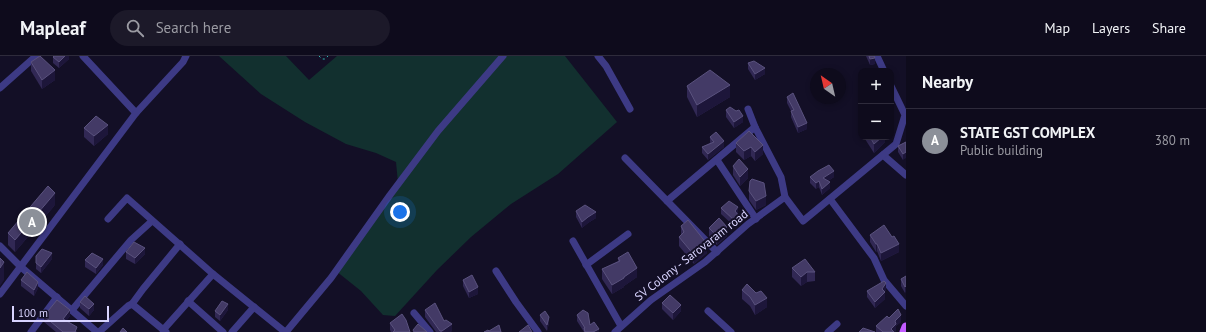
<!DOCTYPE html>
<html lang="en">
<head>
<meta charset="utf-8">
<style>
  :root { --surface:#0e0b1c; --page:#1c1929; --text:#f1f3f6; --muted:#9b9ba3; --line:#2e2b3b; --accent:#8c9099 }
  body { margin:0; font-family:"PT Sans",sans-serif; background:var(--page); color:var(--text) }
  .controls { position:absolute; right:12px; top:12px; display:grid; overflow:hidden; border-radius:8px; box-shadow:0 2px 6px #0003 }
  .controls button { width:36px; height:36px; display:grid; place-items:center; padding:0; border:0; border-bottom:1px solid var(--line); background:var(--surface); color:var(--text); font:20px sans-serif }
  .compass { position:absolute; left:810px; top:12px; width:36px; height:36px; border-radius:50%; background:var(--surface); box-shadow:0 2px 6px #0003; rotate:326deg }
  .scale { position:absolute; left:12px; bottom:10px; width:97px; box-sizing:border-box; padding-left:4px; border:2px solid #d9d4ff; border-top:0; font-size:11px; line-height:14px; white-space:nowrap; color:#d9d4ff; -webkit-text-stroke:3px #130f26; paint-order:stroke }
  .you { position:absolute; left:400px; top:156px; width:14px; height:14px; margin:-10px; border:3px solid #fff; border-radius:50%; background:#1a73e8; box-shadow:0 0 0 6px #1a73e833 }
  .badge { display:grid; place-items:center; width:26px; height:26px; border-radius:50%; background:var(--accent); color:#fff; font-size:13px; font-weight:700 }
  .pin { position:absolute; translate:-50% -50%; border:2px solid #fff; box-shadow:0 1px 4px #0006 }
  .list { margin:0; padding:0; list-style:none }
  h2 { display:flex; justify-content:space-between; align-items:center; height:52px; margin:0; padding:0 16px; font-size:17px }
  h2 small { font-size:13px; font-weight:400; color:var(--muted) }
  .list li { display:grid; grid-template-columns:26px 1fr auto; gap:12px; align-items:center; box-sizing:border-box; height:64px; padding:0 16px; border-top:1px solid var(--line) }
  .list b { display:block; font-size:15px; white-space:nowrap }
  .list p { margin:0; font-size:13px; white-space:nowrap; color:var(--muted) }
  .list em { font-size:13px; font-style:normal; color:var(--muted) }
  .icon { flex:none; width:22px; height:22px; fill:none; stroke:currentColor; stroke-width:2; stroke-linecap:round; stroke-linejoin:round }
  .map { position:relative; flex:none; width:906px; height:276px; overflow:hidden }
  header { display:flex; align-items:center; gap:24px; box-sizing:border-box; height:56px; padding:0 20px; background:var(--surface); border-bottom:1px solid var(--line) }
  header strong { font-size:19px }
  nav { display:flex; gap:22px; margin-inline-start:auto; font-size:14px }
  .search { width:280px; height:36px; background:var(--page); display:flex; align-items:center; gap:10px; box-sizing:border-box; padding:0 14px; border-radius:22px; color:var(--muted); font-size:15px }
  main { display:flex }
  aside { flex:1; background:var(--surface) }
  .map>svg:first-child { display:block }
  .green { fill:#12302f }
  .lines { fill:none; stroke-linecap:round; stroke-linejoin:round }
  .path { stroke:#2fb8b0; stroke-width:1; stroke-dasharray:2 3; stroke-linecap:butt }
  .minor { stroke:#3d3a85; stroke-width:7 }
  .major { stroke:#c25bff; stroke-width:9 }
  .wall { fill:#312854 }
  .shaded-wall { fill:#1d163a }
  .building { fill:#433a66; stroke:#5a527e }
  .labels { text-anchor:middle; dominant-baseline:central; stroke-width:4; stroke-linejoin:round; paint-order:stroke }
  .street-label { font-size:12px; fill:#d9d4ff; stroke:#130f26 }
</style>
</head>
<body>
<header>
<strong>Mapleaf</strong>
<div class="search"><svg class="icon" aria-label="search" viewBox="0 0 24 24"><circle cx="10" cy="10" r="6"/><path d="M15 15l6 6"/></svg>Search here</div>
<nav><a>Map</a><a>Layers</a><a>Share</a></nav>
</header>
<main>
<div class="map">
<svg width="906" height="276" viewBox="0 0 906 276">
  <rect width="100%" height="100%" fill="#130f26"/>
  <polygon class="green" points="219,0 286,0 309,24 337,0 565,0 617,66 558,118 511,148 471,181 437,214 395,260 383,259 361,235 336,215 398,127 396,106 376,97 346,88 305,66 261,38"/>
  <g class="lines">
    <polyline class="path" points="319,0 322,3 325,3 328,0"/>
    <g class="minor">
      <polyline points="83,0 136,57"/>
      <polyline points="598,0 606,10 630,53"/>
      <polyline points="877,0 884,15"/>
      <polyline points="0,32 36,0"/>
      <polyline points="748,53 755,71 781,121 785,141"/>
      <polyline points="883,99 906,119"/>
      <polyline points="625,102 717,196"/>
      <polyline points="717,104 756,163"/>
      <polyline points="830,143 874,202 884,224 906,250"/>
      <polyline points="667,145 755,71"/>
      <polyline points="108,163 127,142 213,218 285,276"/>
      <polyline points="573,185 621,270"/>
      <polyline points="0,190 21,211 97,276"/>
      <polyline points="586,209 628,178"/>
      <polyline points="496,215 516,246 538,276"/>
      <polyline points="0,238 136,57 183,6 186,0"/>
      <polyline points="188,245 223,276"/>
      <polyline points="132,248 166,276"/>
      <polyline points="72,254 131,184 152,165"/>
      <polyline points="708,255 731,276"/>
      <polyline points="414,257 430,276"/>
      <polyline points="163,274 213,218"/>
      <polyline points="31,276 57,241"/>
      <polyline points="99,276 128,250 132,248 143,233 180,188"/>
      <polyline points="232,276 254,251"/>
      <polyline points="286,276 331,222 390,139 438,75 503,0"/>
      <polyline points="615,276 651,244 705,206 748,168 785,141 803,165 896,88 905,59 891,30"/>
      <polyline points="828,276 837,268"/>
    </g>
    <polyline class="major" points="904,276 906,271"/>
  </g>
  <g class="wall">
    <polygon points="69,0 69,3 59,12 53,7 53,1"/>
    <polygon points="866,0 874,0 875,8 870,9"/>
    <polygon points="31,6 55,24 42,33 31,15"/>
    <polygon points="748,7 765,18 755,24 748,13"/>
    <polygon points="687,30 730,41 697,61 687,41"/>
    <polygon points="787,41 807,73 798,77 791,61 791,55 787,47"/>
    <polygon points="726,54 743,66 734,72 726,61"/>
    <polygon points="84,72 108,78 94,90 84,81"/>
    <polygon points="749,75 763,98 755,105 751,100 744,104 736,96 736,87"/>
    <polygon points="710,81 724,91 708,104 702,97 702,91 710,87"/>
    <polygon points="865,81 885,81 885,86 874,97 865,83"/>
    <polygon points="906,86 903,104 898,96 898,90"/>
    <polygon points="733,110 748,122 740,130 733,119"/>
    <polygon points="810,121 834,121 828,125 830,132 822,139 819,131 816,133 810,127"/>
    <polygon points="749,135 766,149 756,154 749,144"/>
    <polygon points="55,149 15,196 8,189 8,177"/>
    <polygon points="721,152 738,157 737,158 739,167 735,171 721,158"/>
    <polygon points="576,155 596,162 588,167 582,172 576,161"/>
    <polygon points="681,170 707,197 694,208 679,190 679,181 681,180"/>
    <polygon points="709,172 727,180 717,189 709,181"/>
    <polygon points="870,179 899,196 881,205 877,195 876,196 870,186"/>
    <polygon points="126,196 145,198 135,208 126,203"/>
    <polygon points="618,202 637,221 624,230 624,231 612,238 602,223 602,213 618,205"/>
    <polygon points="52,203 41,217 36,213 36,207"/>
    <polygon points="85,204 103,209 96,218 85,211"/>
    <polygon points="792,212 815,216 815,225 807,226 801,230 792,221"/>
    <polygon points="906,220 905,237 901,230 901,223"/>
    <polygon points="21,224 38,232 34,240 21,230"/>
    <polygon points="463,224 478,238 469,242 463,230"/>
    <polygon points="742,234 767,251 755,259 750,250 742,243"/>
    <polygon points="886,234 884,236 885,243 875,252 867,241 867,235"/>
    <polygon points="80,246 94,254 89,260 80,252"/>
    <polygon points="662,247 681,255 673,264 662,253"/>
    <polygon points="228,254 220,265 215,261 215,255"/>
    <polygon points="425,254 444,265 452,275 450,276 436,276 425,261"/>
    <polygon points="540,259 549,267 547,275 540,265"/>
    <polygon points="577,259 590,269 599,276 584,276 577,265"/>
    <polygon points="44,260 70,260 66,265 77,276 56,276 44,266"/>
    <polygon points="889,262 901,266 896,270 896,274 895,276 876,276 876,270"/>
    <polygon points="390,267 410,276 391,276 390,274"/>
  </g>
  <g class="shaded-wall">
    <polygon points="65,0 69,0 69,3 59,12 59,6"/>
    <polygon points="875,2 875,8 870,9 870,3"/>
    <polygon points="765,12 765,18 755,24 755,18"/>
    <polygon points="55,14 55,24 42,33 42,24"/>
    <polygon points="730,29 730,41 697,61 697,49"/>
    <polygon points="743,60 743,66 734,72 734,66"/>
    <polygon points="807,67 807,73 798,77 798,71"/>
    <polygon points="108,69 108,78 94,90 94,80"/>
    <polygon points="882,81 885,81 885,86 874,97 874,88"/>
    <polygon points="724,85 724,91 708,104 708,98"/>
    <polygon points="763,89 763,98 755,105 755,96"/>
    <polygon points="751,91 751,100 744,104 744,95"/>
    <polygon points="906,96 906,102 903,104 903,98"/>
    <polygon points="748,113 748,122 740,130 740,121"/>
    <polygon points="834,115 834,121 823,128 823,122"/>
    <polygon points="819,125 819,131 816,133 816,127"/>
    <polygon points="830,126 830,132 822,139 822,133"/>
    <polygon points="55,137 55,149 15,196 15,184"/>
    <polygon points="766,140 766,149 756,154 756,145"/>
    <polygon points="738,151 738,157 735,161 735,155"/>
    <polygon points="596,156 596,162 588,167 582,172 582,166 588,161"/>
    <polygon points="739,160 739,167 735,171 735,165"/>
    <polygon points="727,171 727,180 717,189 717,180"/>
    <polygon points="707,188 707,197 694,208 694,199"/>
    <polygon points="876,188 877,188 877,195 876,196"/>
    <polygon points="899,188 899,196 881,205 881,197"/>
    <polygon points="145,192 145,198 135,208 135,202"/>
    <polygon points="52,197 52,203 41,217 41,211"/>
    <polygon points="103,203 103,209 96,218 96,212"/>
    <polygon points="4,206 4,224 0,230 0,212"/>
    <polygon points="637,212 637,221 624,230 624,231 612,238 612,229"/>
    <polygon points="807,216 807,226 801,230 801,221"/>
    <polygon points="38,226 38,232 34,240 34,234"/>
    <polygon points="886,227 886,234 883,238 885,236 885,243 875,252 875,246"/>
    <polygon points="906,230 906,236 905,237 905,231"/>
    <polygon points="478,231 478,238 469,242 469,236"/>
    <polygon points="767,242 767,251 755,259 755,249"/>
    <polygon points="94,248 94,254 89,260 89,253"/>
    <polygon points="228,248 228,254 220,265 220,259"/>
    <polygon points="681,249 681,255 673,264 673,257"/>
    <polygon points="70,254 70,260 63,269 63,263"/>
    <polygon points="901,259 901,266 896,270 896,274 895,276 891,276 891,273 895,265"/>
    <polygon points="549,261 549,267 547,275 547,269"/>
    <polygon points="452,268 452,275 450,276 442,276 442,275"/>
    <polygon points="599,273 599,276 593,276"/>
  </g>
  <g class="building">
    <polygon points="40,0 55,14 42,24 31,6"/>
    <polygon points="54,0 65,0 59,6 53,1"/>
    <polygon points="869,0 874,0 875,2 870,3"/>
    <polygon points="754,5 765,12 755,18 748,7"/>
    <polygon points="710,14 730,29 697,49 687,30"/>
    <polygon points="793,37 807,67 798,71 791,55 794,54 787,41"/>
    <polygon points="730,51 736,55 739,54 743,60 734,66 726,54"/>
    <polygon points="96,60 108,69 94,80 84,72"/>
    <polygon points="749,75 763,89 755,96 751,91 744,95 736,87"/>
    <polygon points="716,76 724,85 708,98 702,91 714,86 710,81"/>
    <polygon points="870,81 882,81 874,88"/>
    <polygon points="906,86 906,96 903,98 898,90"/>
    <polygon points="739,103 748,113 740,121 733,110"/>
    <polygon points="829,109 834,115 823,122 830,126 822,133 819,125 816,127 810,121 818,115"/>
    <polygon points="752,123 764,127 766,140 756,145 749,135 750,125"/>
    <polygon points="48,130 55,137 15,184 8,177"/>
    <polygon points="729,145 738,151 735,155 739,160 735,165 721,152"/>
    <polygon points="585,149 596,156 588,161 582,166 576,155"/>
    <polygon points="719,162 727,171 717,180 709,172"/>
    <polygon points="688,164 707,188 694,199 679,181 684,176 681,170"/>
    <polygon points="884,169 892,181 894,180 899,188 881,197 877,188 876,188 870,179"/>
    <polygon points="134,186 145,192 135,202 126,196"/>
    <polygon points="42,193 52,197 41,211 36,207 36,200"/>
    <polygon points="628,196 637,212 624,221 624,222 612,229 602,213 620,205 618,202"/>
    <polygon points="92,197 103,203 96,212 85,204"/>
    <polygon points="0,202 4,206 0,212"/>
    <polygon points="805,203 815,216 807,216 801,221 792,212"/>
    <polygon points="27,216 38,226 34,234 21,224"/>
    <polygon points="472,219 478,231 469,236 463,224"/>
    <polygon points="906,220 906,230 905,231 901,223"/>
    <polygon points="884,225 886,227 882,233 885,236 875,246 867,235"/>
    <polygon points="747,228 756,237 761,235 767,242 755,249 750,241 742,234"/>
    <polygon points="670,239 681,249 673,257 662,247"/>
    <polygon points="85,240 94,248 89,253 80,246"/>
    <polygon points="57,244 70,254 63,263 77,271 75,276 63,276 44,260"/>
    <polygon points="222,245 228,248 220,259 215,255"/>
    <polygon points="435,247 444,265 446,264 452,268 442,275 440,275 425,254"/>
    <polygon points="898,253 901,259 895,265 896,268 891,273 894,276 883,276 876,270 887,260 889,262"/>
    <polygon points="583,254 588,257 590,269 594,266 599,273 593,276 585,276 584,272 585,272 577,259"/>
    <polygon points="545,255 549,261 547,269 540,259"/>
    <polygon points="402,258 406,264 410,276 393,276 395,274 390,267"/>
    <polygon points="418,268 427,276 414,276 413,274"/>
    <polygon points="499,269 501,276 484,276 488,274 489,275"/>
    <polygon points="528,269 532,276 519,276"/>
    <polygon points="123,272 127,276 120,276"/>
    <polygon points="863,272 875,276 859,276"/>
  </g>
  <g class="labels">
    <g class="street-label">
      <text transform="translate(691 199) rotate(-38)">SV Colony - Sarovaram road</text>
    </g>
  </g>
</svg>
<div class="controls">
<button>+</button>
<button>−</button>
</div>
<svg class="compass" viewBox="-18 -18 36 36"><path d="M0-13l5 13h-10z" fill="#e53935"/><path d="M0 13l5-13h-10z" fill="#9b9ba3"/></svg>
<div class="scale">100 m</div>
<div class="you"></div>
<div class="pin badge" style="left:32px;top:166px">A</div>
</div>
<aside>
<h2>Nearby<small></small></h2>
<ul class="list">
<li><span class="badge">A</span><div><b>STATE GST COMPLEX</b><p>Public building</p></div><em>380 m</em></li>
</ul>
</aside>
</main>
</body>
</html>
